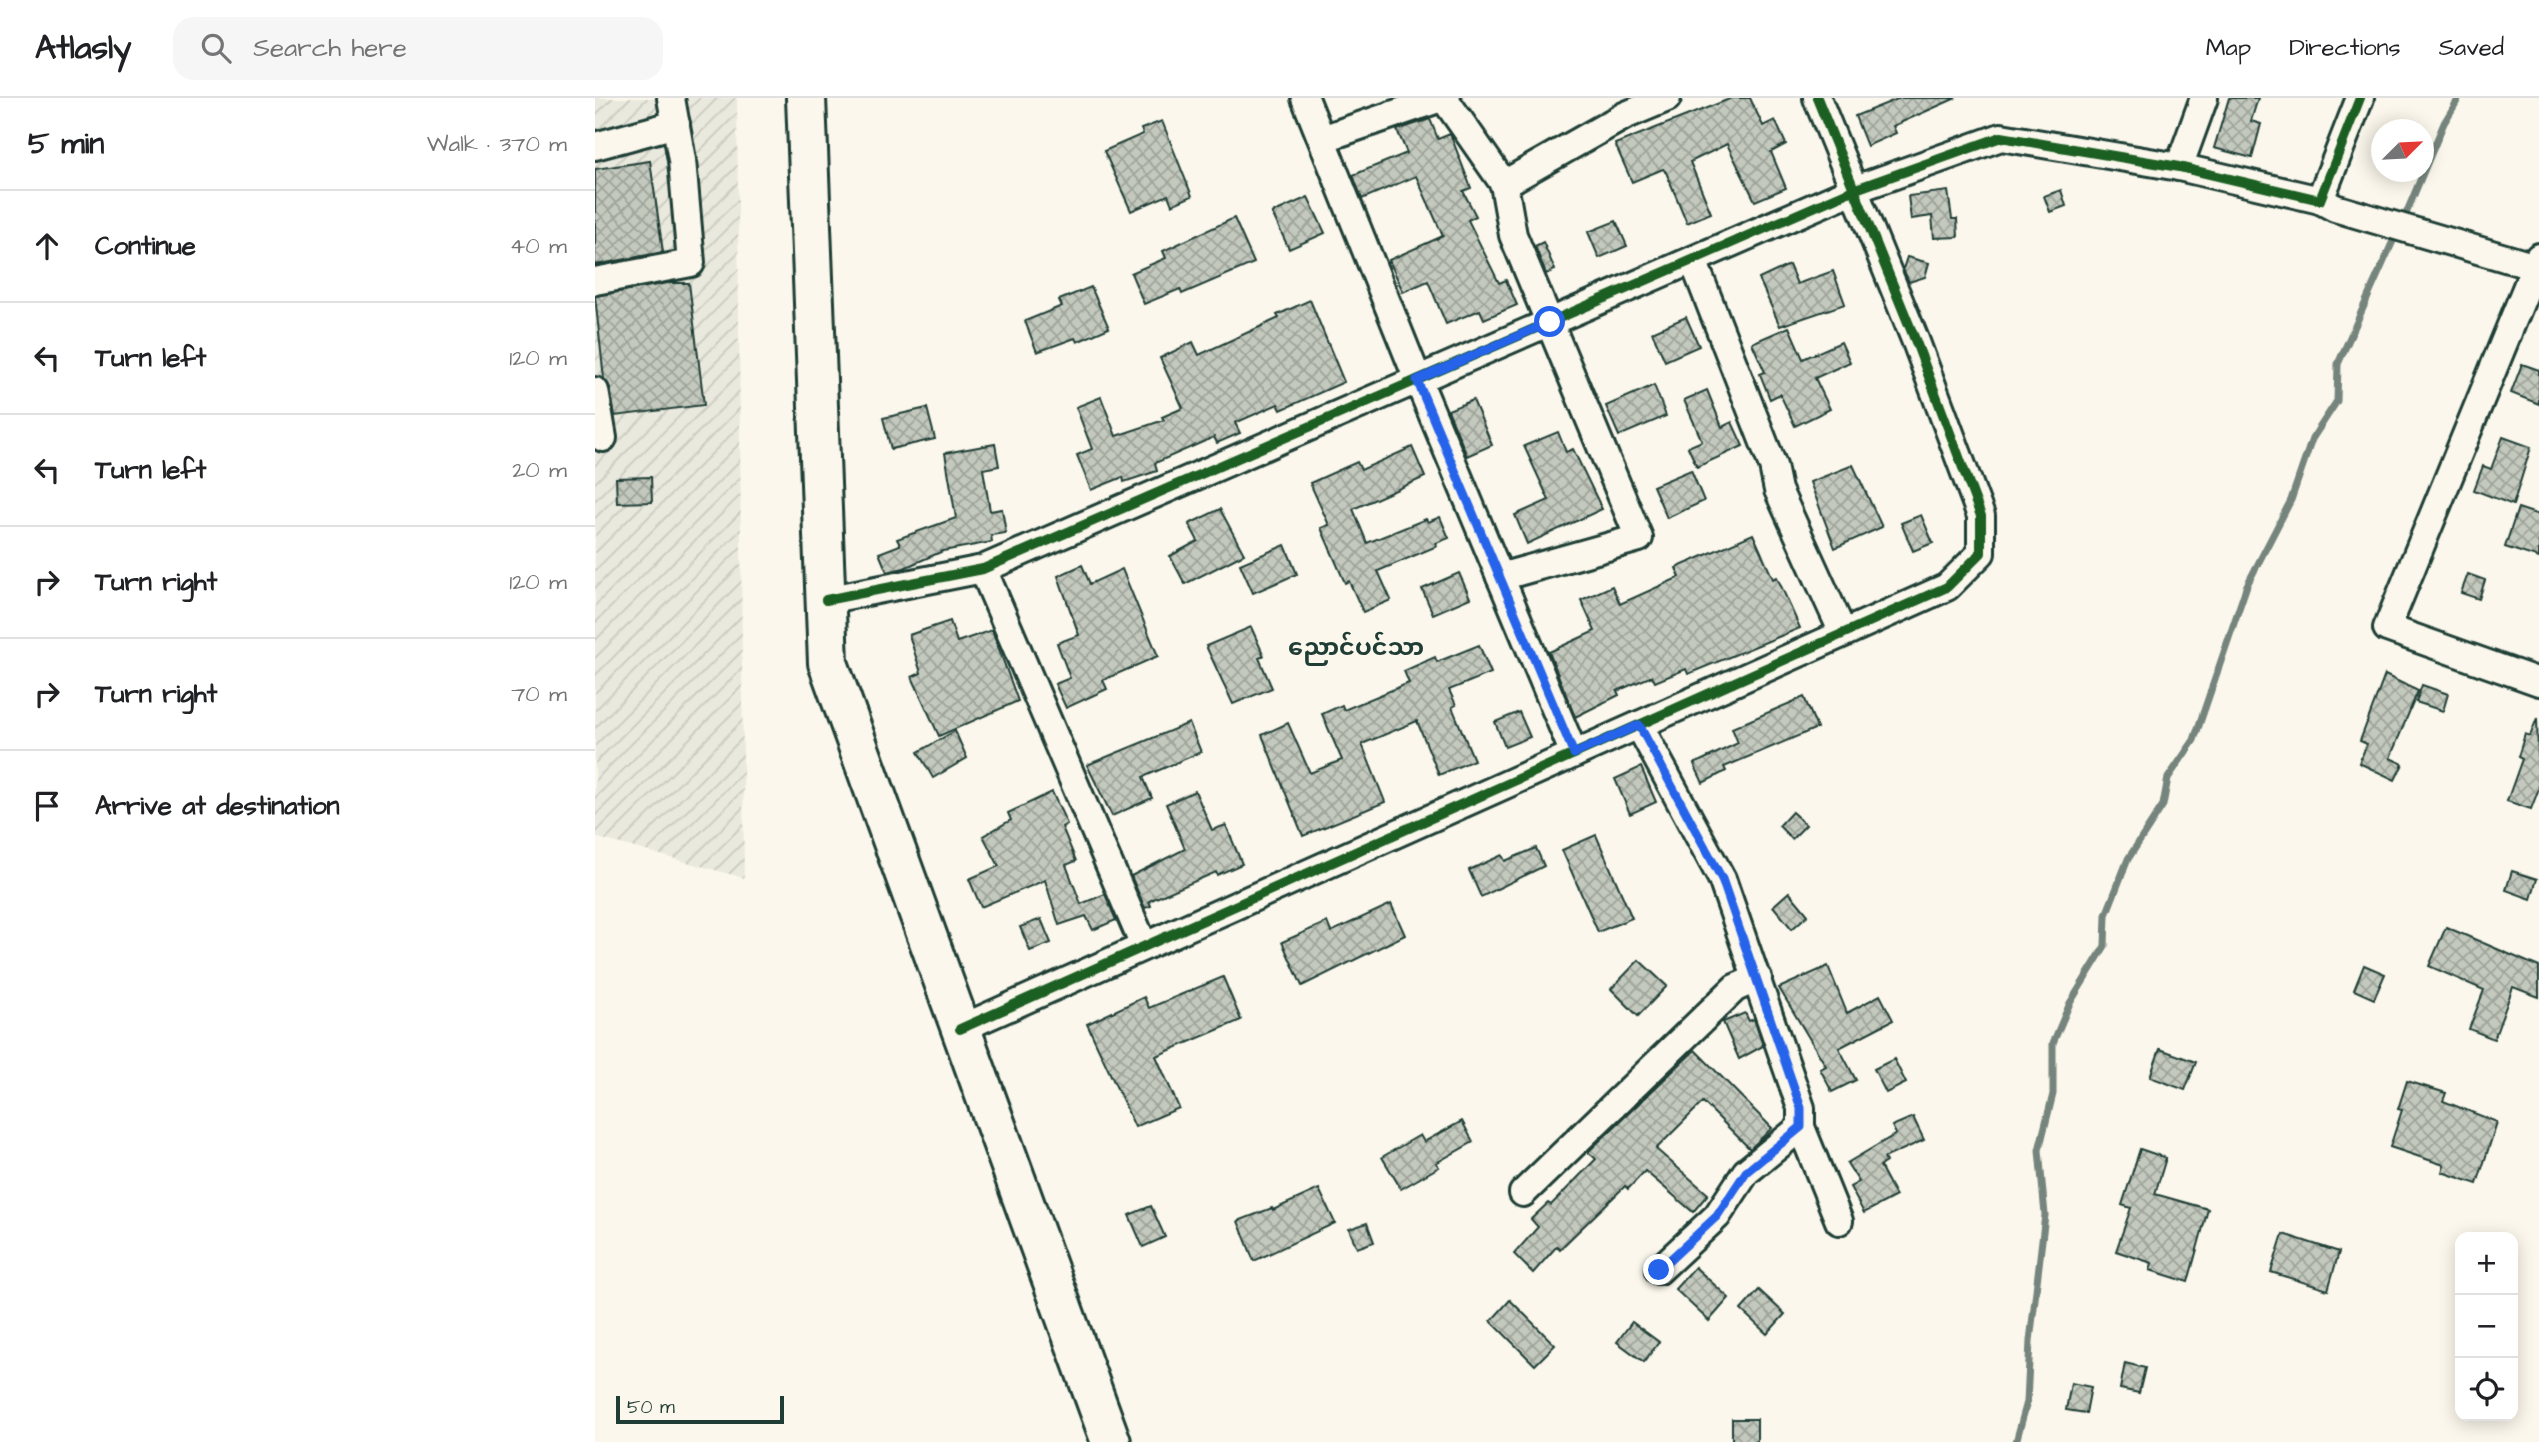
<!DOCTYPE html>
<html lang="en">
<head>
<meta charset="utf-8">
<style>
  :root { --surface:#fff; --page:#f6f6f6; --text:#202124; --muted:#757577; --line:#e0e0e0 }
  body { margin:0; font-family:"Architects Daughter","Noto Sans Myanmar",sans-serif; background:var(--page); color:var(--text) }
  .controls { position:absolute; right:21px; bottom:21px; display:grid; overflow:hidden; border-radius:14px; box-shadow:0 4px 18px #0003 }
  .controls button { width:63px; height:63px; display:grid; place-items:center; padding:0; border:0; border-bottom:2px solid var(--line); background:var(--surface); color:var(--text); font:35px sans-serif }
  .compass { position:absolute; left:1776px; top:21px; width:63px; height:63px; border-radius:50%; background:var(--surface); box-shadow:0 4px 18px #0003; rotate:66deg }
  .scale { position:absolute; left:21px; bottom:18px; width:168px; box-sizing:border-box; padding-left:7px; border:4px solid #1f3d34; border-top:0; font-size:19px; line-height:24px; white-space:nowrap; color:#1f3d34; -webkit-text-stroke:5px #fbf7ec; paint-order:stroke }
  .stop { position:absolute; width:21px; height:21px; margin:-16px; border:5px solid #2563eb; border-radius:50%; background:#fff }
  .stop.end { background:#2563eb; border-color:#fff; box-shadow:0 2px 7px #0008 }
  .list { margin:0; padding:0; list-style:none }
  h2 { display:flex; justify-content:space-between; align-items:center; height:91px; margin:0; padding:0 28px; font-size:30px }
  h2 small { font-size:23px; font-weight:400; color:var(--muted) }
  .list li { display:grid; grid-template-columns:46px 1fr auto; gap:21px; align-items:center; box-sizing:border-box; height:112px; padding:0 28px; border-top:2px solid var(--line) }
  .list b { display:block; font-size:26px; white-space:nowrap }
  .list em { font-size:23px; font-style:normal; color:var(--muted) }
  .icon { flex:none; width:38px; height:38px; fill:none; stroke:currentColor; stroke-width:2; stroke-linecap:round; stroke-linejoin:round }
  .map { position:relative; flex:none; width:1944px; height:1344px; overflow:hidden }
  header { display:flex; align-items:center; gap:42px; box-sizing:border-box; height:98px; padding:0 35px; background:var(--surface); border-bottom:2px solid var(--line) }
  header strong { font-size:33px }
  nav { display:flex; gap:38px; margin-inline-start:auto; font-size:24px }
  .search { width:490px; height:63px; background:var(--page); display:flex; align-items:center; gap:18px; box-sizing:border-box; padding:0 24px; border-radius:21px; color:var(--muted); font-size:26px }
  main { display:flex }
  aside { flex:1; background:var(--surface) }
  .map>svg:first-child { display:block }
  .industrial { fill:url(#industrial-furrows) }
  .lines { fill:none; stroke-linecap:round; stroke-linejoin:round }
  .stream { stroke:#74847b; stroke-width:7 }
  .building { fill:url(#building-cross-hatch); stroke:#1f3d34; stroke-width:2 }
  .minor-casing { stroke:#1f3d34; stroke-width:32 }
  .trunk-casing { stroke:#1f3d34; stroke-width:44 }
  .minor { stroke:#fbf7ec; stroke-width:26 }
  .trunk { stroke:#fbf7ec; stroke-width:38 }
  .cycleway-casing { stroke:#fbf7ec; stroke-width:15 }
  .cycleway { stroke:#1b5e20; stroke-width:10 }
  .route { stroke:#2563eb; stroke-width:9 }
  .labels { text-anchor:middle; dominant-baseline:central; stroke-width:5; stroke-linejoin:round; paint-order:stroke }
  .quarter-label { font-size:24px; font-weight:bold; fill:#1f3d34; stroke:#fbf7ec }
</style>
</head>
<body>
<header>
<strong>Atlasly</strong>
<div class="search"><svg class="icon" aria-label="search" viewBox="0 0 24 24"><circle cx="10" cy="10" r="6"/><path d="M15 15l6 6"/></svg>Search here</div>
<nav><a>Map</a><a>Directions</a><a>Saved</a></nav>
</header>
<main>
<aside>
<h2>5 min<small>Walk · 370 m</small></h2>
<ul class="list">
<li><svg class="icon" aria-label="ahead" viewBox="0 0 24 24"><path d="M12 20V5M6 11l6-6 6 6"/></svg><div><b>Continue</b></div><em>40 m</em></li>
<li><svg class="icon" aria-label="left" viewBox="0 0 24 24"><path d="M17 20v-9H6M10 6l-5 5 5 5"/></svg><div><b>Turn left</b></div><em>120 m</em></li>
<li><svg class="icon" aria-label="left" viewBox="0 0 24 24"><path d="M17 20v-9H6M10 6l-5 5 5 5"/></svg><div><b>Turn left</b></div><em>20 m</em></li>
<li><svg class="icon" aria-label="right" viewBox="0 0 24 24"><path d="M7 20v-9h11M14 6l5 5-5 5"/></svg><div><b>Turn right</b></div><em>120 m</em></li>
<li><svg class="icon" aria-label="right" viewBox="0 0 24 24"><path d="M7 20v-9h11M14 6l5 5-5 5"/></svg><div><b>Turn right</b></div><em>70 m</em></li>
<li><svg class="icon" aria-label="arrive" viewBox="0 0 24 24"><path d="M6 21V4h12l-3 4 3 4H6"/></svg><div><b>Arrive at destination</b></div></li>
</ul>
</aside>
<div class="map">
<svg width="1944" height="1344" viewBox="0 0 1944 1344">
  <defs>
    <pattern id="industrial-furrows" width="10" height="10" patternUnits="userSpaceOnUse" patternTransform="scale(1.75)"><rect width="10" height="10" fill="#eae9de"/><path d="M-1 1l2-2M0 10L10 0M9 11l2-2" fill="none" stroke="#c8c9bf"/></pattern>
    <pattern id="building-cross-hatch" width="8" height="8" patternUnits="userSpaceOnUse" patternTransform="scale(1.75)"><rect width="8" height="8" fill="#c4c9be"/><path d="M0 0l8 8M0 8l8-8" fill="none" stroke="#9fa49b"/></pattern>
  </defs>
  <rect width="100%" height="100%" fill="#fbf7ec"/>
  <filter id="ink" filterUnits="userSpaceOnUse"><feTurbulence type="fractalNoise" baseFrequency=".0143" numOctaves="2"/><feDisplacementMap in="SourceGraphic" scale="14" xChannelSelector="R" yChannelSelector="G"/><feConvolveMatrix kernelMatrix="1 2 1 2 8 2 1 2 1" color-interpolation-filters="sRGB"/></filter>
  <g filter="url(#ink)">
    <polygon class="industrial" points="0,0 142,0 149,780 0,739"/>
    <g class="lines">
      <g class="stream">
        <polyline points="1808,123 1849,25 1864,0"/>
        <polyline points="1421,1344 1432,1304 1435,1243 1450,1117 1444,1052 1458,996 1458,945 1475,905 1510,848 1511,817 1533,761 1568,707 1573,680 1599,642 1652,487 1696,402 1717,341 1742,303 1743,266 1802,134"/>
      </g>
    </g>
    <g class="building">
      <polygon points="1137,0 1155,0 1168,28 1180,22 1191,46 1176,54 1191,90 1160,103 1132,46 1095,64 1116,115 1092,125 1071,74 1068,71 1037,84 1020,46"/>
      <polygon points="1305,0 1361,0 1298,28 1301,35 1272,48 1260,18"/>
      <polygon points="1634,0 1663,0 1656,23 1666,26 1657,60 1619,50"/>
      <polygon points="835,21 843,41 855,36 856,38 876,90 868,93 881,118 873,122 904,185 911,182 922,207 889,221 885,212 851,226 833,183 808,194 794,162 848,138 821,78 767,101 758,77 812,55 802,32"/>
      <polygon points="567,23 597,98 577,107 573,97 536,113 509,53 548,36 546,31"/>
      <polygon points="55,63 68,154 0,167 0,71"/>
      <polygon points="1466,92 1471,108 1455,114 1449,98"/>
      <polygon points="1353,93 1357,121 1362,121 1363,139 1339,140 1337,118 1316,121 1313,98"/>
      <polygon points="713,99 730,135 694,151 677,115"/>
      <polygon points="639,120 659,165 587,196 585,191 549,206 536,175 571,160 568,153"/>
      <polygon points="1021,123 1032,148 1004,160 993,134"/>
      <polygon points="948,144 960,172 951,176 940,148"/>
      <polygon points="1312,159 1334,165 1330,179 1314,184 1308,171"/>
      <polygon points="1194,167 1202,186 1238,173 1250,206 1185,228 1164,181"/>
      <polygon points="73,185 94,185 109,307 20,318 15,290 9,281 0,198"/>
      <polygon points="496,189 514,230 482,244 480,240 442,254 430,223 467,208 464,202"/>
      <polygon points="715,202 749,284 686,312 683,306 640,325 645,335 622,345 619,339 560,365 562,373 529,384 528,379 496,392 482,357 497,351 481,309 506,299 521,338 569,322 567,319 588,310 565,260 598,244 604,257 684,220 682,217"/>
      <polygon points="1091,219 1104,248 1070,263 1057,234"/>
      <polygon points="1194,229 1208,261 1246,244 1255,264 1220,280 1235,311 1200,328 1185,296 1175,301 1165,276 1170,274 1157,245"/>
      <polygon points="1927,266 1944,272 1944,306 1916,295"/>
      <polygon points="1059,287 1071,318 1024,338 1011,308"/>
      <polygon points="1112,292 1127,329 1137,324 1148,348 1102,369 1093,349 1107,343 1089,302"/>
      <polygon points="878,302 897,347 872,358 853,312"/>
      <polygon points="332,310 340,341 296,351 288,320"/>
      <polygon points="963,334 971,354 978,351 1007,411 932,446 920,417 954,402 929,348"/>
      <polygon points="1908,339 1936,349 1918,407 1879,392 1888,368 1896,371"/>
      <polygon points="400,346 404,368 388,371 395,413 407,411 411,435 396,437 397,444 348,453 309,470 292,474 284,455 305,447 302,441 361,420 350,355"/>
      <polygon points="817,349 830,379 758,411 772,445 831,421 833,424 845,419 854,440 841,445 842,448 783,473 796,502 768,514 754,483 750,485 726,430 734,427 715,385 762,364 766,372"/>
      <polygon points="1258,367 1287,429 1240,450 1215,384"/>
      <polygon points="1096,372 1109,403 1072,420 1058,388"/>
      <polygon points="56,379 57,404 22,405 21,380"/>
      <polygon points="1923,410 1944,417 1944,460 1910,449"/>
      <polygon points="625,411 649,456 590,486 575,458 603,443 594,426"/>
      <polygon points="1326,417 1338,445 1318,453 1306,425"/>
      <polygon points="1158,436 1178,481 1182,479 1205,530 1093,576 1091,571 1060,584 1057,578 1022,593 1024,597 980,619 954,554 1000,533 986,502 1017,488 1025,506 1085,479 1081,470"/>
      <polygon points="690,447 702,476 658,495 645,466"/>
      <polygon points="487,467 495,486 527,471 563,558 508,582 512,591 471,610 460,586 475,580 462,545 484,537 463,478"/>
      <polygon points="864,475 875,500 838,516 827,491"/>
      <polygon points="1873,476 1890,482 1884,501 1866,495"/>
      <polygon points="355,523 362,544 397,532 423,603 344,638 317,579 326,575 314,537"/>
      <polygon points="656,529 669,558 664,560 677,590 638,606 611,548"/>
      <polygon points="884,547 896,575 854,592 861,607 857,609 879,662 844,677 822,623 767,646 790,704 708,738 667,637 693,625 715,675 747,662 727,616 747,607 749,612 814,585 809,573 840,559 842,564"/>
      <polygon points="1790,577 1823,593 1795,660 1808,666 1800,682 1764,665 1772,646 1765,643"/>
      <polygon points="1827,587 1853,596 1848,613 1821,604"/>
      <polygon points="1209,599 1222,630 1129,669 1131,673 1108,685 1099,666 1143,645 1137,630"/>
      <polygon points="924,614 935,639 910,649 900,624"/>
      <polygon points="1942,620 1944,690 1936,711 1912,703 1927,661 1923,659 1930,636 1935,638"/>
      <polygon points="594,625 606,654 548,679 557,700 517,718 492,667"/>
      <polygon points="360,633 372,660 338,680 323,654"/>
      <polygon points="1046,669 1061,704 1035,716 1020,681"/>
      <polygon points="600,693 617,732 631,727 647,766 622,777 621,774 554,803 556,808 550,810 536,778 590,751 571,706"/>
      <polygon points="457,694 472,726 467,729 481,763 471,767 486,806 510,796 521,822 498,832 491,818 464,827 450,782 386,809 374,781 404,768 388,738 416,722 413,715"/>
      <polygon points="1197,714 1211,727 1197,741 1184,728"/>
      <polygon points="1001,737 1037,820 1003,834 967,752"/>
      <polygon points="941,750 949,768 886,799 874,772 907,757 910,763"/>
      <polygon points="1917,773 1942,781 1936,801 1911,792"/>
      <polygon points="1194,794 1213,817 1197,831 1178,808"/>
      <polygon points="796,806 810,837 707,888 687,844 732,824 736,834"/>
      <polygon points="446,821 456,845 435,853 425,829"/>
      <polygon points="1851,829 1944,869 1944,899 1918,889 1899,941 1874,931 1889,892 1834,868"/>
      <polygon points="1044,862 1072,888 1043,918 1016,891"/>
      <polygon points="1769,867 1790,876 1779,901 1759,892"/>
      <polygon points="1233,868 1252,915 1285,897 1298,922 1244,950 1261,982 1237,994 1225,971 1231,968 1184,890"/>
      <polygon points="628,879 646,922 561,958 584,1010 540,1029 492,926 549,899 554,910"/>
      <polygon points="1150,915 1154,923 1159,921 1168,948 1144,961 1128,924"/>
      <polygon points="1565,951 1601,964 1590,992 1555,979"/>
      <polygon points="1100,952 1177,1030 1155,1051 1108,1004 1061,1051 1113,1096 1098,1114 1050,1073 1033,1091 1030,1088 965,1151 962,1148 938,1175 919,1156 943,1129 936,1121 953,1105 956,1107 1001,1061 993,1054"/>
      <polygon points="1299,961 1311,985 1291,995 1279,971"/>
      <polygon points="1812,983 1851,995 1848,1003 1902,1024 1882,1086 1847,1074 1849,1067 1795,1049 1807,1012 1803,1011"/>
      <polygon points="1318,1019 1329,1042 1289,1060 1291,1064 1285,1068 1301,1098 1269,1115 1255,1089 1264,1084 1252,1065 1301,1036 1297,1028"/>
      <polygon points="867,1023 878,1044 841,1065 844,1069 806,1091 787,1059 825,1037 829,1044"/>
      <polygon points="1545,1051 1571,1060 1560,1096 1613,1111 1593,1184 1555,1172 1557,1165 1521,1153 1536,1110 1527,1107"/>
      <polygon points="724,1091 740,1125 659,1163 643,1123 677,1110 678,1112"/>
      <polygon points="556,1108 570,1139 548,1149 534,1117"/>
      <polygon points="772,1125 779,1144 762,1150 754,1131"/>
      <polygon points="1688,1136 1744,1154 1733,1192 1676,1174"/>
      <polygon points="1100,1169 1134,1200 1114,1223 1080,1191"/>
      <polygon points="1164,1192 1190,1216 1172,1236 1146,1212"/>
      <polygon points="915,1202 960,1247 940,1267 896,1223"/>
      <polygon points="1037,1224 1064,1244 1049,1264 1022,1244"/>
      <polygon points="1530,1265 1550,1270 1544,1295 1525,1291"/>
      <polygon points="1476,1285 1496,1289 1491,1315 1471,1312"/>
      <rect x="1137" y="1321" width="25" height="23"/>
    </g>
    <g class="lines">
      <g class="minor-casing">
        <g id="minor">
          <polyline points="710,0 823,282 979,656"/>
          <polyline points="849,0 909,86 918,137 1044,440 905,479"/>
          <polyline points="727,41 846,0"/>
          <polyline points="0,48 81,26"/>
          <polyline points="1584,69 1609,0"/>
          <polyline points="909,86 1029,18 1072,0"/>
          <polyline points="1725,102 1740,110 1944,170"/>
          <polyline points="1944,159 1792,530 1944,584"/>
          <polyline points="1098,162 1178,368 1183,392 1248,535"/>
          <polyline points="0,183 96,165 87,62 76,0"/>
          <polyline points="0,293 8,340"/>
          <polyline points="388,471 549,848"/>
          <polyline points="231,502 388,471 1258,92 1406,39 1584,69 1725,102 1765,0"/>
          <polyline points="1044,627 1127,781 1206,1010 1206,1029 1244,1123"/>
          <polyline points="365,931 1352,489 1386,455 1386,418 1321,244 1222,0"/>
          <polyline points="928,1095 1140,890 1163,880"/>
          <polyline points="1064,1172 1122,1118 1151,1074 1206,1029"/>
        </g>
      </g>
      <g class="trunk-casing">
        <polyline id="trunk" points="211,0 233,565 516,1344"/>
      </g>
      <use href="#minor" class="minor"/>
      <use href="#trunk" class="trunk"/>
      <g class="cycleway-casing">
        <g id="cycleway">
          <polyline points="231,502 388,471 1258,92 1406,39 1584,69 1725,102 1765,0"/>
          <polyline points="365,931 1352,489 1386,455 1386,418 1321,244 1222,0"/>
        </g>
      </g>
      <use href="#cycleway" class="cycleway"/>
    </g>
  </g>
  <g class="lines" filter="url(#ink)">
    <polyline class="route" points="955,224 822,282 979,656 1044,627 1127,781 1206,1010 1206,1029 1151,1074 1122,1118 1064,1172"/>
  </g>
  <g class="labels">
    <g class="quarter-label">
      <text x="761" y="550">ညောင်ပင်သာ</text>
    </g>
  </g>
</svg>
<div class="controls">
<button>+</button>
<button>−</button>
<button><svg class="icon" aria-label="locate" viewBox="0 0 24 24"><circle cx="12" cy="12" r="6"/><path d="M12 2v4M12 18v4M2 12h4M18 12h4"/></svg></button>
</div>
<svg class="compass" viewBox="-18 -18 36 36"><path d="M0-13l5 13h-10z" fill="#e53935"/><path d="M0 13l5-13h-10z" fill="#757577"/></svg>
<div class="scale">50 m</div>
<div class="stop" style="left:955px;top:224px"></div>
<div class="stop end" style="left:1064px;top:1172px"></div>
</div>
</main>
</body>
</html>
